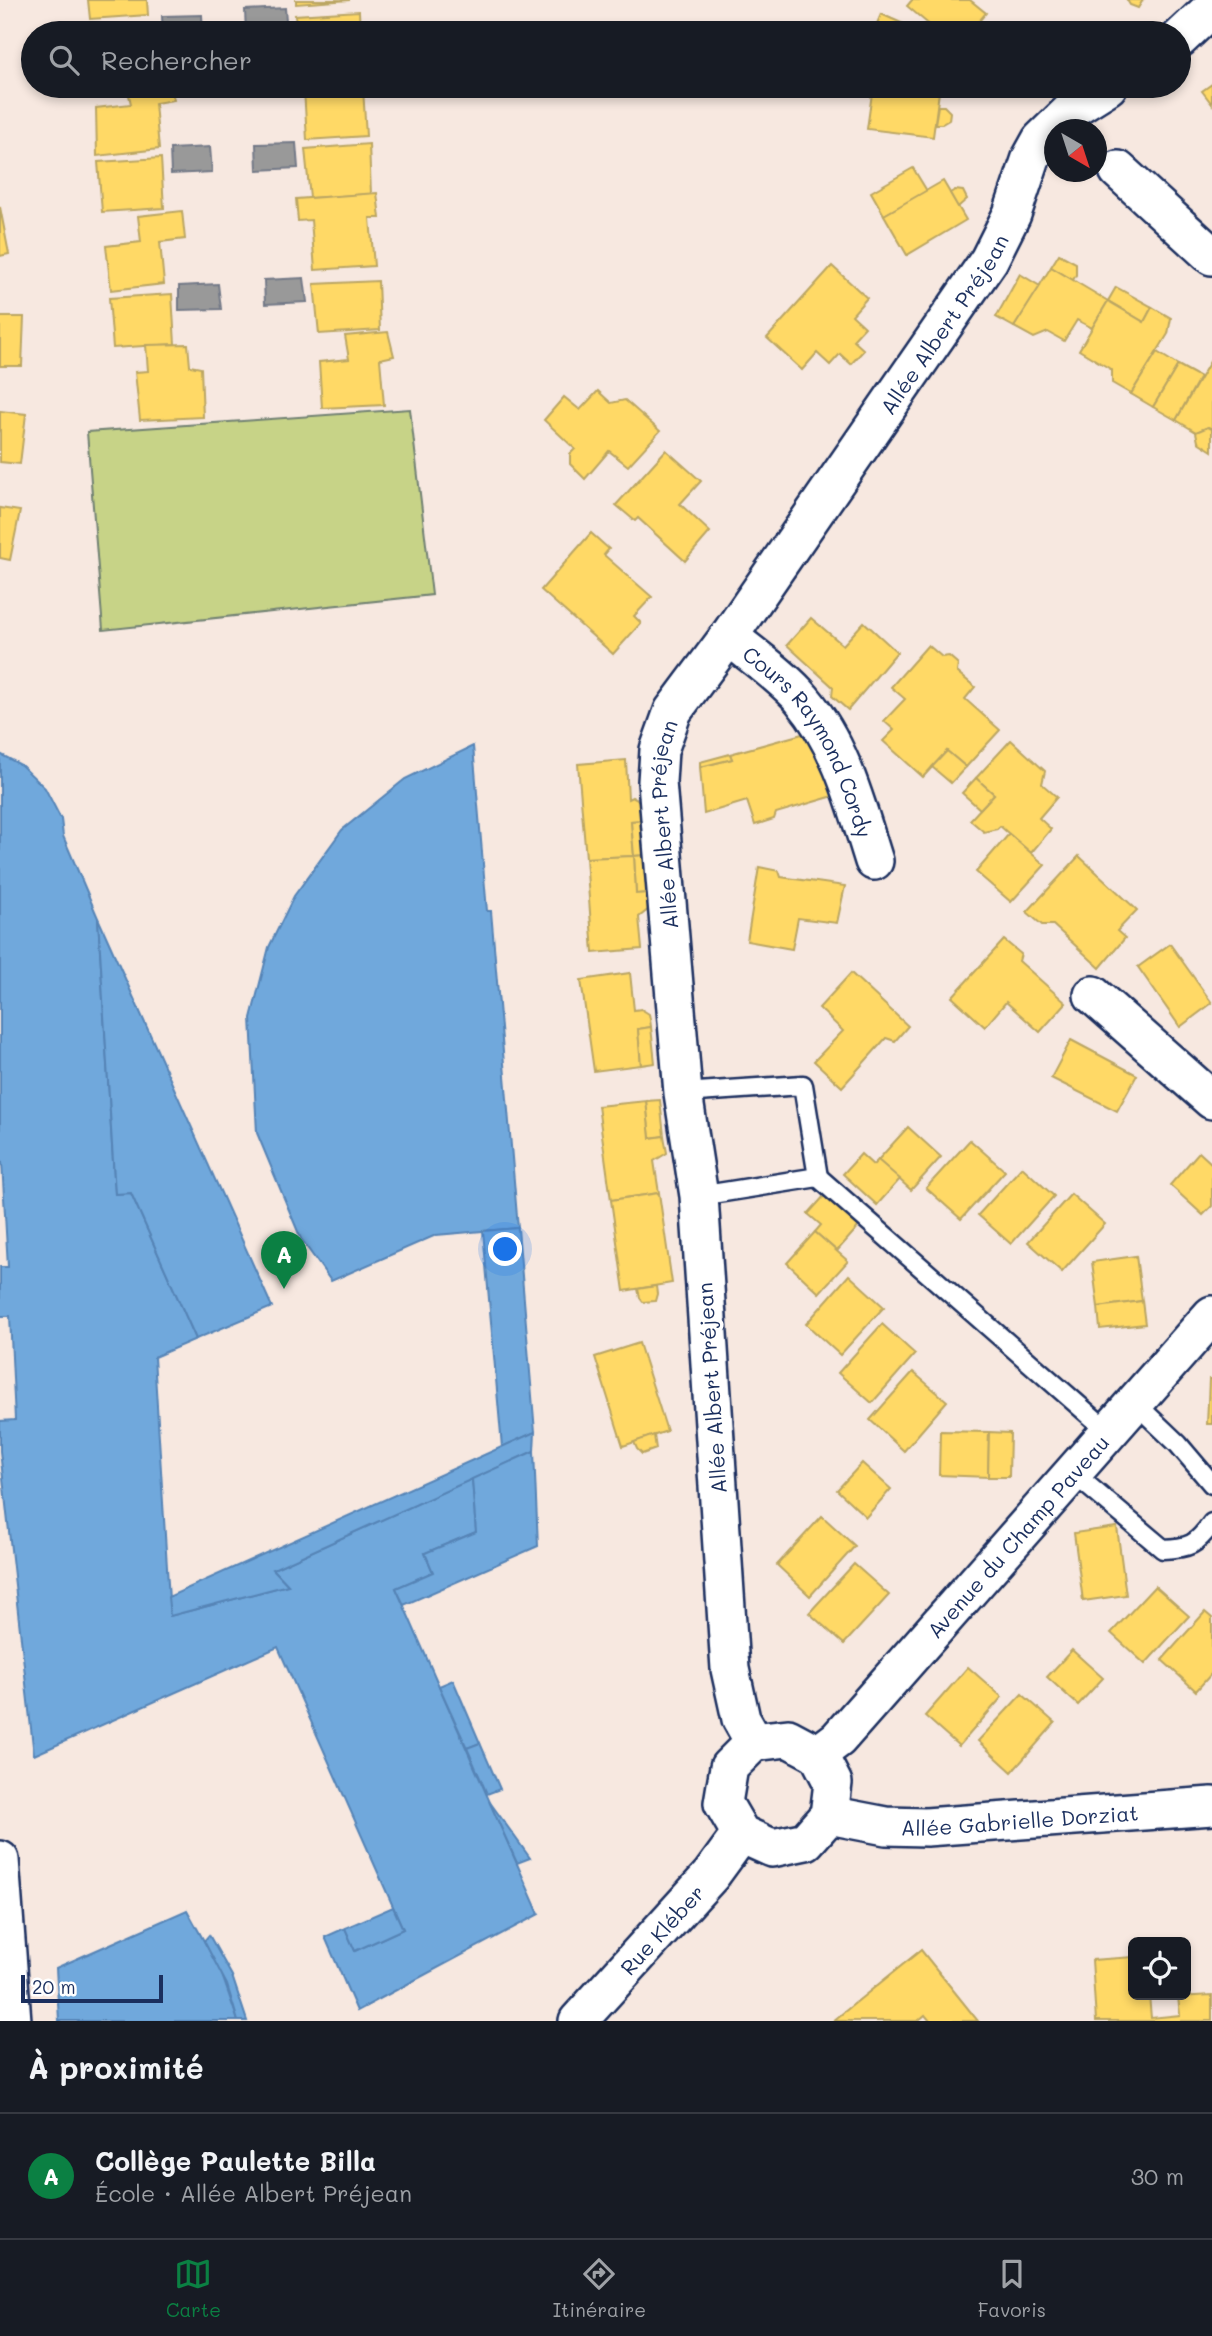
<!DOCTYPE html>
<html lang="fr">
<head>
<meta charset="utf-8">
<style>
  :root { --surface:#171b24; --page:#242831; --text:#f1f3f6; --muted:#9ea1a6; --line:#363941; --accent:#0b8043 }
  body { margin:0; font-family:Mali,sans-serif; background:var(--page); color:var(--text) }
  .controls { position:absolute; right:21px; bottom:21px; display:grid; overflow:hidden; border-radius:10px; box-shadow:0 4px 10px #0003 }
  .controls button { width:63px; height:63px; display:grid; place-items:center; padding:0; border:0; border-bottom:2px solid var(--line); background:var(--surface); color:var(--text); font:35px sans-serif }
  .compass { position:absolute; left:1044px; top:119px; width:63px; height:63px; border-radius:50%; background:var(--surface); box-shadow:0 4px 10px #0003; rotate:141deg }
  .scale { position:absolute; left:21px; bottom:18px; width:142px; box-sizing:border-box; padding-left:7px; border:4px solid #1b2f5e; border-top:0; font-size:19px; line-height:24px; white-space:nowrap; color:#1b2f5e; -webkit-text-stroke:5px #fff; paint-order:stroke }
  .you { position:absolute; left:506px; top:1250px; width:24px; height:24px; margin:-18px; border:5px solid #fff; border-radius:50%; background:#1a73e8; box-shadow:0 0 0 10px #1a73e833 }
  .badge { display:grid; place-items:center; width:46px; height:46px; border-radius:50%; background:var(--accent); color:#fff; font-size:23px; font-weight:700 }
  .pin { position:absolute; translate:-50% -58px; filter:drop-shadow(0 2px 4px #0008) }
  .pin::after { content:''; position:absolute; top:37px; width:24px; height:21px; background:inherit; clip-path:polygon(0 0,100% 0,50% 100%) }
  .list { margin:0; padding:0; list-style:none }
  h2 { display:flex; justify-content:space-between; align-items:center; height:91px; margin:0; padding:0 28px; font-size:30px }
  h2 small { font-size:23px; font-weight:400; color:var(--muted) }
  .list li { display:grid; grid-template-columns:46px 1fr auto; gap:21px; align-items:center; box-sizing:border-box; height:126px; padding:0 28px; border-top:2px solid var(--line) }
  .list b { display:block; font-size:26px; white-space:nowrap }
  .list p { margin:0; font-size:23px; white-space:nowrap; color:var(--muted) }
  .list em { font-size:23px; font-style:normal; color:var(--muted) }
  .icon { flex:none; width:38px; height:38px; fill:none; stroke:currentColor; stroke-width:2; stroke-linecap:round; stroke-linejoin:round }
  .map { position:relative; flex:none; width:1212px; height:2021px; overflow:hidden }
  .search { position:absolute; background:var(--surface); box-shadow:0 4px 10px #0003; left:21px; right:21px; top:21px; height:77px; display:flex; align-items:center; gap:18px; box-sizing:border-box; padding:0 24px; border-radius:38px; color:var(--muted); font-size:26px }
  .sheet { height:217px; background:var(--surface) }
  nav { display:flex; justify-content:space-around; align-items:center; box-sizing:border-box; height:98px; border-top:2px solid var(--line); background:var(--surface); font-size:19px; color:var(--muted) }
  nav a { display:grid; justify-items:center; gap:4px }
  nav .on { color:var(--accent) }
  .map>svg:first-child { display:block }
  .pitch { fill:#c7d387; stroke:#718172; stroke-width:2 }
  .homes { fill:#ffd966; stroke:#bba664; stroke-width:2 }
  .schools { fill:#6fa8dc; stroke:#5684b6; stroke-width:2 }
  .industry { fill:#999; stroke:#737987; stroke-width:2 }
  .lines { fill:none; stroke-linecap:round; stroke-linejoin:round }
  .lane-casing { stroke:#1b2f5e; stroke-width:23 }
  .street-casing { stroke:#1b2f5e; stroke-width:42 }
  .lane { stroke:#fff; stroke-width:18 }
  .street { stroke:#fff; stroke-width:37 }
  .labels { text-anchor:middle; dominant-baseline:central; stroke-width:7; stroke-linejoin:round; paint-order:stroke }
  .street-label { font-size:21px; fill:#1b2f5e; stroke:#fff }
</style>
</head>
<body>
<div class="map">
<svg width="1212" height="2021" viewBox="0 0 1212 2021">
  <rect width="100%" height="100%" fill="#f7e8e0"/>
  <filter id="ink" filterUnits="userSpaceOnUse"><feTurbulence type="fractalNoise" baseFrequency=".0143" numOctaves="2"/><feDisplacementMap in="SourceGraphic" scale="14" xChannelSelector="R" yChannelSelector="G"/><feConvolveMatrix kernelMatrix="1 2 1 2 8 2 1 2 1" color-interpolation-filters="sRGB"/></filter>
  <g filter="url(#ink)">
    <polygon class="pitch" points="410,409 432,595 103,630 87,432"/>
    <g class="homes">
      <polygon points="88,0 147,0 148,15 90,19"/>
      <polygon points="296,0 350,0 296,4"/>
      <polygon points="912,0 970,0 986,13 969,33 939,33 907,6"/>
      <polygon points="1127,0 1143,0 1138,8 1130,5"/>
      <polygon points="359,11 360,33 297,33 295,15"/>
      <polygon points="881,14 924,33 873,33"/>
      <polygon points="151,27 151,33 87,33 87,30"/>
      <polygon points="1212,84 1212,104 1202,91"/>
      <polygon points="127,86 171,86 174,100 155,103 159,149 97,156 96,108 131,104"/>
      <polygon points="290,86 372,86 363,88 366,136 307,140 304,89 290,90"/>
      <polygon points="873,86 893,86 939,92 933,137 867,129"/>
      <polygon points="938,106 944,106 950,112 949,120 942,124 935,124"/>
      <polygon points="369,144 371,194 310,198 305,149"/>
      <polygon points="161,158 164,208 102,212 98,162"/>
      <polygon points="913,168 927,191 884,215 871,192"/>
      <polygon points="943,181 966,220 907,255 884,215"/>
      <polygon points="955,190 963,191 967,199 958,207 950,193"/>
      <polygon points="377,193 380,218 370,218 374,266 315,270 311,220 298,221 296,199"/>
      <polygon points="0,207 9,254 0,256"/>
      <polygon points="182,211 185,239 160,242 164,284 111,290 106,246 141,242 138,216"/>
      <polygon points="1059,254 1076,263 1076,275 1073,280 1051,267"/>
      <polygon points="832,266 867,298 852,315 865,327 853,340 864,350 851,364 840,354 830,365 817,353 802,370 767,338"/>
      <polygon points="1051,267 1108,301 1092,328 1077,320 1064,341 1048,332 1034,338 1014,327"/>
      <polygon points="1020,274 1040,286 1014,327 996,317"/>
      <polygon points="378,281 380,330 319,334 314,284"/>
      <polygon points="1116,287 1152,307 1144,322 1108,301"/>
      <polygon points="172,294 175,344 113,348 109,298"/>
      <polygon points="1108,301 1144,322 1152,307 1171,318 1168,334 1131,394 1112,383 1112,370 1079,350"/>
      <polygon points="0,317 24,317 22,366 0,366"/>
      <polygon points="388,332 394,356 380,359 384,405 322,408 319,362 349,359 345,336"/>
      <polygon points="188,344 190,366 201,368 203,417 140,420 135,372 148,371 146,345"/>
      <polygon points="1157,352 1178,365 1153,407 1131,394"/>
      <polygon points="1212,358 1212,429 1208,427 1196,432 1176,420"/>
      <polygon points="1178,365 1200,377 1176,420 1153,407"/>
      <polygon points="598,391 611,403 625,400 660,431 628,466 609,451 585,479 570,464 570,454 575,449 544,420 564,397 580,410"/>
      <polygon points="0,411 26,414 20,464 0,462"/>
      <polygon points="1208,427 1212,429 1212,451 1198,442 1196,432"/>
      <polygon points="666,450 701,481 680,504 710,532 685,561 638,518 635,521 616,505"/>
      <polygon points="0,508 20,511 10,560 0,558"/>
      <polygon points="591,533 609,549 604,555 652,597 634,616 641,623 613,654 541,590"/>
      <polygon points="811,618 843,645 864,622 897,652 848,710 832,696 833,687 787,645"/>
      <polygon points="928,645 942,657 949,656 958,664 957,672 975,687 965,699 1000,730 966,767 947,751 923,777 883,741 894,730 884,721 905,699 891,687"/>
      <polygon points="813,731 837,795 776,813 774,819 755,825 747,801 704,814 700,767 732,759 730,754"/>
      <polygon points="1011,740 1045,771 1042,784 1057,797 1039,818 1051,829 1031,853 1000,826 997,829 984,832 970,820 994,794 976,778"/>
      <polygon points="947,751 966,767 951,783 932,767"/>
      <polygon points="730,754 732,759 700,767 700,762"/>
      <polygon points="626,760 628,799 632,797 643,803 644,820 631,821 634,856 586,858 578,764"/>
      <polygon points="976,778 994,794 980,809 962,793"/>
      <polygon points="644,820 646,855 634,856 631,821"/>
      <polygon points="1009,834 1045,865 1011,902 976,872"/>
      <polygon points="646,855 649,893 636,894 634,856"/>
      <polygon points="634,856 636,894 649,893 649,909 639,917 642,949 593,953 586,858"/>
      <polygon points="1079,856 1137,910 1117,931 1125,938 1100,968 1053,925 1042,925 1027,912"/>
      <polygon points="759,867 779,871 781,877 845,886 837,923 798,918 792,949 747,941"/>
      <polygon points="1004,940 1021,954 1019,961 1066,1003 1040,1032 1006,1002 985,1027 952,997"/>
      <polygon points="1170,944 1212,1003 1180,1027 1138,967"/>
      <polygon points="630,973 634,1010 641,1009 649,1014 650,1019 651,1027 638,1029 641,1065 594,1071 581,980"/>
      <polygon points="851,973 908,1026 895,1041 886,1038 842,1087 814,1061 843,1031 819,1008"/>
      <polygon points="651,1027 655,1063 641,1065 638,1029"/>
      <polygon points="1071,1040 1137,1075 1117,1111 1051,1078"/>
      <polygon points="660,1100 664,1136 650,1138 646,1101"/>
      <polygon points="646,1101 650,1138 664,1136 667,1153 654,1161 659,1193 611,1200 598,1106"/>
      <polygon points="908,1127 941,1157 911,1190 878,1160"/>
      <polygon points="970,1140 1005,1171 961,1219 926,1188"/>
      <polygon points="1199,1152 1212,1164 1212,1206 1203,1215 1170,1185"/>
      <polygon points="861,1154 873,1165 878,1160 900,1179 877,1205 843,1174"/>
      <polygon points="1022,1167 1054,1196 1011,1244 978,1215"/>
      <polygon points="659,1193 672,1283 624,1291 611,1200"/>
      <polygon points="826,1194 860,1225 837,1251 815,1232 821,1225 808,1214"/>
      <polygon points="1071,1194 1105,1224 1062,1272 1028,1242"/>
      <polygon points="815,1232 848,1261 819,1293 787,1263"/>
      <polygon points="1136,1256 1142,1301 1098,1307 1092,1262"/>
      <polygon points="849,1275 884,1307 840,1355 806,1324"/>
      <polygon points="656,1286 657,1294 655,1301 643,1302 640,1298 638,1289"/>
      <polygon points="1142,1301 1145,1324 1100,1329 1098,1307"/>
      <polygon points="882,1324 915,1354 872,1403 838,1373"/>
      <polygon points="639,1343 667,1431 623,1446 595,1357"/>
      <polygon points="913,1372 947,1401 904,1451 870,1420"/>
      <polygon points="1209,1379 1212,1379 1212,1424 1207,1424"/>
      <polygon points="940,1431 989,1432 988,1477 939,1475"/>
      <polygon points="989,1432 1010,1433 1009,1477 988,1477"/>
      <polygon points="654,1435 656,1449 642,1454 637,1449 634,1442"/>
      <polygon points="862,1463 891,1489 866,1517 837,1490"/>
      <polygon points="822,1516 855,1546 810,1596 777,1565"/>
      <polygon points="1117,1527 1126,1595 1083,1601 1074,1533"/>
      <polygon points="854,1564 889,1595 844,1644 809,1613"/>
      <polygon points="1155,1586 1189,1616 1145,1664 1111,1633"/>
      <polygon points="1205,1612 1212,1618 1212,1673 1196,1691 1162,1660"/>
      <polygon points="1072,1650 1103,1678 1078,1705 1047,1677"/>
      <polygon points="968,1667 1002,1697 959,1746 925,1716"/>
      <polygon points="1022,1694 1055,1723 1012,1772 978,1741"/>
      <polygon points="921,1950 978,2021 930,2021 925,2015 918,2021 833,2021"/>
      <polygon points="1133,1957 1133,1995 1149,1995 1151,2018 1180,2015 1178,1997 1212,1995 1212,2021 1096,2021 1092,1960"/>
    </g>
    <g class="schools">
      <polygon points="473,746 487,911 491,911 518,1228 436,1235 331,1281 301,1239 257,1133 251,1018 269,947 294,896 342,830 405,779"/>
      <polygon points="0,754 21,765 45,788 61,819 63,836 98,918 115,1194 131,1193 196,1339 154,1357 170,1616 288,1585 273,1569 472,1479 476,1532 425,1553 433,1572 396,1588 539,1914 357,2011 325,1937 345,1928 355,1951 403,1929 278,1647 34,1755 0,1451 0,1421 15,1420 10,1316 0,1316 0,1267 8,1267 2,1162 0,1162"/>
      <polygon points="98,918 272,1307 196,1339 131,1193 115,1194"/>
      <polygon points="518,1228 535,1432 502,1447 483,1231"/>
      <polygon points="535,1432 534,1451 273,1569 288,1585 170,1616 168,1597"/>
      <polygon points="534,1451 538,1546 404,1605 396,1588 433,1572 425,1553 476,1532 472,1479"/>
      <polygon points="453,1680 480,1743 467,1748 439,1686"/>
      <polygon points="480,1743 500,1789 487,1794 467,1748"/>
      <polygon points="489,1801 530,1858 517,1863"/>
      <polygon points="393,1907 403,1929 355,1951 345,1928"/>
      <polygon points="187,1910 221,1972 238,2021 59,2021 56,1968"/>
      <polygon points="209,1935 232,1976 247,2021 238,2021 227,1985 204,1941"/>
    </g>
    <g class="industry">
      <polygon points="285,8 287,33 246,33 245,10"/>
      <polygon points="202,15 203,33 163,33 162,16"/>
      <polygon points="296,143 298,168 257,170 256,144"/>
      <polygon points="210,147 212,172 171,174 170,149"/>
      <polygon points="304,278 307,302 265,304 264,280"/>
      <polygon points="218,284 221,309 179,310 179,286"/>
    </g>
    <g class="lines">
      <g class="lane-casing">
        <g id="lane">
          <polyline points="683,1093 803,1085 818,1177 699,1196"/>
          <polyline points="818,1177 1109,1432"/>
          <polyline points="1134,1402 1178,1444 1212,1484"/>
          <path d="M1073,1473L1163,1549C1190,1548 1196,1545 1212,1523"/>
        </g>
      </g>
      <g class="street-casing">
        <g id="street">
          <polyline points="1179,39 1212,8"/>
          <polyline points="1118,170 1212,256"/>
          <path id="s1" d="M729,636C750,654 786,679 802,699C841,745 856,804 874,861"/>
          <polyline points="1093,995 1212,1100"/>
          <polygon points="788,1738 818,1754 833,1783 829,1815 806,1841 772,1848 741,1834 723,1803 729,1767 754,1742"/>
          <path id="s2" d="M754,1742L741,1719L730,1669L699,1196L683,1093L657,782L659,750L673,711L729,636L989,260L1012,214L1031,158L1041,140L1076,106L1108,86"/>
          <path id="s3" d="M818,1754L838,1739L1212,1315"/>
          <path id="s4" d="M829,1815L886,1826L926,1827L1212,1806"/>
          <polyline points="0,1860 12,2021"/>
          <path id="s5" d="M578,2021L711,1875L741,1834"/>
        </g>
      </g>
      <use href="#lane" class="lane"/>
      <use href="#street" class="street"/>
    </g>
  </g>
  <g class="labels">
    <g class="street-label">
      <text stroke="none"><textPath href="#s2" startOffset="1514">Allée Albert Préjean</textPath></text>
      <text stroke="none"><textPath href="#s1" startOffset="136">Cours Raymond Cordy</textPath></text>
      <text stroke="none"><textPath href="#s2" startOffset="926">Allée Albert Préjean</textPath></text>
      <text transform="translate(711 1388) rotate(-94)">Allée Albert Préjean</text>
      <text stroke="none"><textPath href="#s3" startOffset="296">Avenue du Champ Paveau</textPath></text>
      <text stroke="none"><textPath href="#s4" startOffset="192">Allée Gabrielle Dorziat</textPath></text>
      <text stroke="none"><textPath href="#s5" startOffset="124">Rue Kléber</textPath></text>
    </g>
  </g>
</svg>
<div class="controls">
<button><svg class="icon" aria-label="locate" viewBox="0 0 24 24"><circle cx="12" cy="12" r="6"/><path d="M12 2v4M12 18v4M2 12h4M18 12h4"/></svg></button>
</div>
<svg class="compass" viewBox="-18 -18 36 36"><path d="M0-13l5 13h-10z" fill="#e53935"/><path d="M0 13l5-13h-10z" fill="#9ea1a6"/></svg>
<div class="scale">20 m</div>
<div class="you"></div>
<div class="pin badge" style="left:284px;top:1289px">A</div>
<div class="search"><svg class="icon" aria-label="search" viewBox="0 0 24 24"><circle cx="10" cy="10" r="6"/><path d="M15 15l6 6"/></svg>Rechercher</div>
</div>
<section class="sheet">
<h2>À proximité<small></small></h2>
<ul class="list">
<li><span class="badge">A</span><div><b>Collège Paulette Billa</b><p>École · Allée Albert Préjean</p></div><em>30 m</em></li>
</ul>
</section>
<nav>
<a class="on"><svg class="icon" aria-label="map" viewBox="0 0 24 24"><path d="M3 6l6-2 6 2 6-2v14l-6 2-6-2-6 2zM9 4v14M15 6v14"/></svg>Carte</a>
<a><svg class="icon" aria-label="directions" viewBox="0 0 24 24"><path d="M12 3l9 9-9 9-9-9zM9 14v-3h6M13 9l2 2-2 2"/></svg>Itinéraire</a>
<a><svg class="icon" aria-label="saved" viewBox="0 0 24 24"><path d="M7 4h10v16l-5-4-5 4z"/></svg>Favoris</a>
</nav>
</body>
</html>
